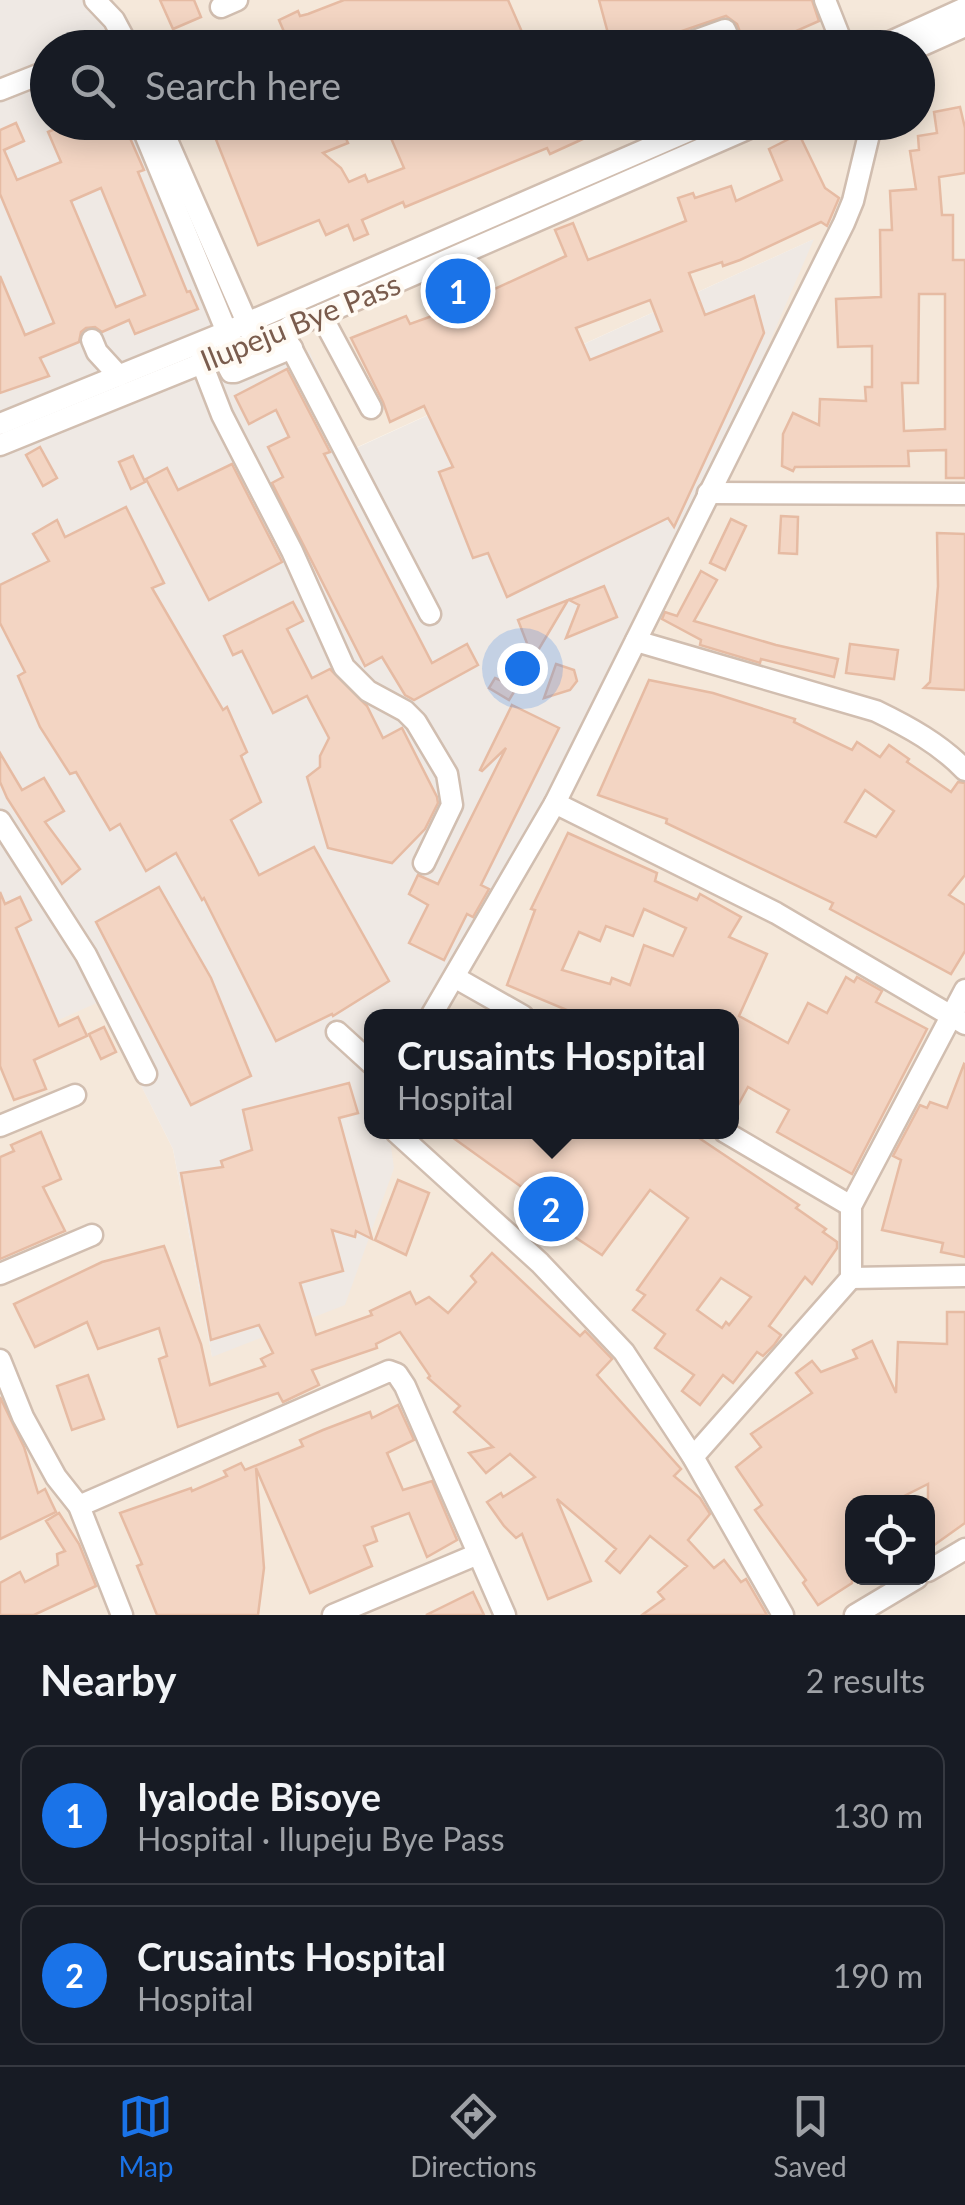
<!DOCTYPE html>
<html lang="en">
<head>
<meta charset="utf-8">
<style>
  :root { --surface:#171b24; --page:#20242c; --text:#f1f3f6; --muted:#9ea1a6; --line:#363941; --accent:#1a73e8 }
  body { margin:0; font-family:Lato,sans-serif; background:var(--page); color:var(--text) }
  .controls { position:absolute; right:30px; bottom:30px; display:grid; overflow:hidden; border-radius:20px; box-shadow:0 5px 25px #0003 }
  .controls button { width:90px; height:90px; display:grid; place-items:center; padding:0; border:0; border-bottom:2px solid var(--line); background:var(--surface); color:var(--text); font:50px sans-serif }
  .you { position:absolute; left:522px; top:668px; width:35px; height:35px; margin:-25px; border:8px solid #fff; border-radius:50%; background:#1a73e8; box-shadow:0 0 0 15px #1a73e833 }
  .badge { display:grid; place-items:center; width:65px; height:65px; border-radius:50%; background:var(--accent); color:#fff; font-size:32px; font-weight:700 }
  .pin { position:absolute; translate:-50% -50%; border:5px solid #fff; box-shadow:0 2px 10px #0006 }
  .popup { position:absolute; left:364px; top:1009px; width:375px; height:130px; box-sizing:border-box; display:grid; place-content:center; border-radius:20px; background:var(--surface); filter:drop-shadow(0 2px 8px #0005); font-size:32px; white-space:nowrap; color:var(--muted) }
  .popup b { font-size:38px; color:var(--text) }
  .popup::after { content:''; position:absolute; left:50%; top:100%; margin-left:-20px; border:20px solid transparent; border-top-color:var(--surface) }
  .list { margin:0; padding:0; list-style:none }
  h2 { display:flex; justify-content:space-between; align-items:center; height:130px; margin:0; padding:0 40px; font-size:42px }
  h2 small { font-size:32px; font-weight:400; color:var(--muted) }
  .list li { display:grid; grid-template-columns:65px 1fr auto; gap:30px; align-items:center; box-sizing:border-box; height:140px; margin:0 20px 20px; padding:0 20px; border:2px solid var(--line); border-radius:20px }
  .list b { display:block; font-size:38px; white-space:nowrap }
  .list p { margin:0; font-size:32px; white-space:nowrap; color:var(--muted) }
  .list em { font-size:32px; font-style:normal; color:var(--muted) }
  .icon { flex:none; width:55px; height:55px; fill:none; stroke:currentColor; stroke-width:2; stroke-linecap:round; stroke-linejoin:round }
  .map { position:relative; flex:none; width:965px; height:1615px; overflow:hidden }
  .search { position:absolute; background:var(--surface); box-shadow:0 5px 25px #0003; left:30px; right:30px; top:30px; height:110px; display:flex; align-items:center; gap:25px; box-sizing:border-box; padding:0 35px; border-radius:55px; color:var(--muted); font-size:38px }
  .sheet { height:450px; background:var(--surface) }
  nav { display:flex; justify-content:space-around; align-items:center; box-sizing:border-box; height:140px; border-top:2px solid var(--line); background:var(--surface); font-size:28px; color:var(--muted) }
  nav a { display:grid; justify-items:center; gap:5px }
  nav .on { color:var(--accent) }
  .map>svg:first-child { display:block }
  .residential { fill:#f5e8da; fill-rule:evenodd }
  .industrial { fill:#efe9e4 }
  .building { fill:#f3d5c3; stroke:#e6bba3; stroke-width:2.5; fill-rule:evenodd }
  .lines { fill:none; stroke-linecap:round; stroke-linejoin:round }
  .minor-casing { stroke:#d1beb0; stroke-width:25 }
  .minor { stroke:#fff; stroke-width:20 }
  .labels { text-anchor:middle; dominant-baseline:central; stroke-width:8; stroke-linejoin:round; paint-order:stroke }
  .street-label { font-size:30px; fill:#7a5c4d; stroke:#fffaf3 }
</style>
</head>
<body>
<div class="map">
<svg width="965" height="1615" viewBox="0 0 965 1615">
  <rect width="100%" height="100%" fill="#fdf6ec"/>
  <path class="residential" d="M94,0H965V1615H0V1046L99,1001L173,1149L212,1356L389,1132H731V1016H429L812,240L353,449L245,372L144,123L918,122V48L113,47ZM852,1502H928V1578H852Z"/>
  <polygon class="industrial" points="0,0 94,0 113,47 48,48 48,122 144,123 245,372 309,351 354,449 814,239 667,580 429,1016 371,1016 371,1132 389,1132 394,1168 345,1305 212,1357 173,1149 99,1002 0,1046"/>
  <g class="building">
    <polygon points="160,0 194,0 201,17 173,29"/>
    <polygon points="344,0 508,0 529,48 291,48 279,20 298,11 300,16 308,14"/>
    <polygon points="599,0 812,0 819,21 758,48 746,48 737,24 726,16 670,35 662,48 612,48"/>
    <path d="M960,107L965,128V173L939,177L942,215H953V260H965V478H946V450L908,451L909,466L795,467L793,471L782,466L783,434L793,413L819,425L820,399L866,401L865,387H872V346L838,347L836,299L881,297L880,230H892L890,191L916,189L910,151L919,150L918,136L937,133L934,112ZM919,294H945V429L904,431L902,383H918Z"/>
    <path d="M70,122H123L144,170L138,172L187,292L190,291L198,309L135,334L129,320L102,332L95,327L86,328L81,332L79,342L40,358L49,376L0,393V276L25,335L54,323L0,194V130L16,123L24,141L4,150L17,180L61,162L48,132ZM101,188L145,295L116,307L71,201Z"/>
    <polygon points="209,122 370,122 344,134 348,143 323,153 341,168 349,182 365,175 368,182 404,168 384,122 579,122 585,138 550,154 547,148 405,207 403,202 362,220 368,234 354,240 348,225 326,235 319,220 258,245"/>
    <path d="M799,134L825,188L839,198L827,226L821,222L740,260L723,266L722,262L689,273L705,315L754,296L764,333L674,527L668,518L507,597L488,553L473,558L439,472L453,467L424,406L390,422L383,402L351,338L406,316L410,324L449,310L566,256L555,230L573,223L588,260L686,221L678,198L693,193L695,198L731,186L736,201L782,180L769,149ZM650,300L662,331L590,360L576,328Z"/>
    <polygon points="287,369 330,452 324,454 432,663 467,644 478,665 414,700 405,695 382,657 365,666 272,483 283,477 268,447 289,437 276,410 249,424 235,396"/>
    <polygon points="40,447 57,478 43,486 26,455"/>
    <polygon points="133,456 145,482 131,489 119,462"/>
    <polygon points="232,464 282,562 209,600 146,479 167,468 178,490"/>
    <polygon points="126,507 164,583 152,588 223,710 227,707 247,752 241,756 261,802 231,820 259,875 314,847 389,981 333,1016 332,1014 276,1041 204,898 202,900 176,853 146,871 120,824 110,830 76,772 70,774 40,727 18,676 25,672 0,623 0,585 49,561 33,534 57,520 65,537"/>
    <polygon points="781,516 798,517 797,554 779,553"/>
    <polygon points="731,519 746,526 725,570 710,563"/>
    <polygon points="937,533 965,534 965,690 924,688 930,682 938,586"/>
    <polygon points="701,571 717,580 694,621 776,645 838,659 834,677 761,659 760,663 700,645 701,640 662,619 665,612 677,616"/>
    <polygon points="604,586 617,617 566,638 579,605 569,600"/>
    <polygon points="568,600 533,659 518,620"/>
    <polygon points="293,602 303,621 287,629 312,678 330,669 367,706 383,738 402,728 437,797 438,803 425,829 392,863 328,848 307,777 320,767 320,756 329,738 307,696 273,713 242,651 233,655 224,636"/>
    <polygon points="850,644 898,650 894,679 846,673"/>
    <polygon points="556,664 574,670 577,681 570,690 544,698"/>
    <polygon points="495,678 517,687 509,700 489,688"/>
    <path d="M649,680L713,693L795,719L794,722L852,750L857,742L880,757L889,745L909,759L907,762L951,792L958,782L965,783V875L949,895L965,905V951L951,974L830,909L833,903L666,823L667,819L598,795ZM865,790L894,811L876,837L845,822Z"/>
    <polygon points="512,705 559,728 481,885 489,889 473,917 467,914 444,960 409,943 428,905 409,894 418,875 438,884 506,748 482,771 480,770"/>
    <polygon points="0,753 22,790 44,778 64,811 45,822 80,869 62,884 7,798 0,782"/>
    <path d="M568,833L657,873L655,881L697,900L700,894L741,917L729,937L767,954L739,1016L788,1043L808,1003L827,1013L846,977L854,982L857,977L882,991L876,1002L927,1029L852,1174L777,1132L789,1110L748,1087L731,1118V1016H581L507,985L535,910L531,909ZM644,909L686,928L673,956L644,945L630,985L612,978L610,984L562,970L579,932L600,941L606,926L633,936Z"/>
    <polygon points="159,887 211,978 251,1076 191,1105 96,922"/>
    <polygon points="0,892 5,904 20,897 31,920 16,928 59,1026 78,1017 87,1036 34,1060 46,1089 14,1100 0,1066"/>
    <polygon points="104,1027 116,1052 101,1059 89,1034"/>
    <polygon points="964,1064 965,1065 965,1257 941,1252 943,1243 882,1230 901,1160 893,1156 920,1105 927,1108 930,1102 947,1108"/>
    <polygon points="349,1083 358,1113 339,1118 372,1239 356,1231 355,1237 332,1230 343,1271 300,1283 316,1335 372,1315 370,1311 410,1292 416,1304 429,1297 448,1313 476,1282 471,1276 492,1253 580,1336 585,1331 612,1359 597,1375 681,1469 674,1476 700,1498 710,1514 688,1540 714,1568 724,1560 741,1582 746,1579 767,1615 642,1615 664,1599 658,1592 687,1566 650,1536 620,1573 606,1561 616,1549 557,1499 591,1581 548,1599 522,1534 516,1538 504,1526 487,1502 501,1493 503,1497 535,1477 510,1454 486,1473 469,1453 493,1447 454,1412 460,1406 428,1378 430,1376 400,1332 376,1344 377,1348 312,1370 319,1385 283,1402 278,1393 178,1427 159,1359 167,1356 159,1328 98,1349 87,1322 35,1347 14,1304 102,1262 164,1246 201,1344 210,1385 265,1366 261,1359 273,1353 259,1325 211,1340 181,1173 223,1167 221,1161 252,1150 243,1110"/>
    <polygon points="41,1132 61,1179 43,1187 65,1231 0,1259 0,1157 14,1151 11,1145"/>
    <path d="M445,1132H542L557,1142L564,1132H690L799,1205L796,1208L826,1229L823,1232L837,1242V1248L812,1284L805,1277L769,1326L781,1335L774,1345L763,1356L757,1352L733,1383L723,1375L700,1405L682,1391L694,1375L655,1348L665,1334L633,1310L645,1295L637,1290L688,1218L650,1190L602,1255L561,1228L557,1233L524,1211L534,1196ZM721,1278L751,1297L729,1325L726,1322L722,1328L697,1310Z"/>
    <polygon points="398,1180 429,1193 406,1255 375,1240"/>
    <polygon points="947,1312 965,1312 965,1523 930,1548 933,1552 928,1555 928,1484 892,1502 852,1502 852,1583 818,1605 803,1583 806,1580 755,1510 762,1505 736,1467 761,1447 751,1434 812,1393 796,1373 812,1361 821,1372 857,1358 853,1350 872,1341 896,1393 898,1342 947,1344"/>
    <polygon points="88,1375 104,1419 72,1430 57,1386"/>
    <polygon points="0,1397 24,1447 38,1493 45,1489 56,1512 0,1539"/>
    <polygon points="398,1405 414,1440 387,1453 403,1490 432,1481 457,1540 427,1557 409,1513 372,1527 377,1541 364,1546 372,1566 310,1593 256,1468 264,1568 258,1615 157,1615 137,1566 142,1564 120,1513 191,1488 192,1491 227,1476 224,1471 241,1463 245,1470 303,1446 300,1440 323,1430 370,1412 372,1418"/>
    <polygon points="59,1513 79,1544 96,1586 34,1615 0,1615 0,1583 20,1572 25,1582 58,1565 57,1554 65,1551 46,1521"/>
    <polygon points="473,1592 484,1615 426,1615"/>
  </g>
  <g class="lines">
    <g class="minor-casing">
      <g id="minor">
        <polyline points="95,0 114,20 129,48"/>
        <polyline points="825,0 844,48"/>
        <polyline points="221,7 237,0"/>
        <polyline points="675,48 725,30 733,48"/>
        <polyline points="877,48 965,8"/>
        <polyline points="916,48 965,26"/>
        <polyline points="0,90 48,71"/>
        <polyline points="140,122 231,342"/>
        <polyline points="159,122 252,334"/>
        <polyline points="321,315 371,408"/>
        <polyline points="290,326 283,332 430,614"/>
        <polyline points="92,340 97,352 119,376"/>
        <polyline points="230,351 222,355 231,372 235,372 292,348"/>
        <polyline points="201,361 222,415 292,551 344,667 368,691 405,711 416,722 447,774 452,805 424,863"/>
        <polyline points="0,424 226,332 709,122"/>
        <polyline points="0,445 321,315 763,122"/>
        <polyline points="708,493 965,494"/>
        <path d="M636,641L876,711C909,727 940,744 965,770"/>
        <polyline points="555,803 776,913 965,1024"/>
        <polyline points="0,821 86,955 146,1074"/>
        <polyline points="456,978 523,1016"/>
        <polyline points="431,1016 555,803 844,223 853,201 872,122"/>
        <polyline points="337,1032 371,1063"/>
        <polyline points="0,1126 75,1095"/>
        <polyline points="396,1132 540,1263 624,1352 693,1457 783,1615"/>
        <polyline points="725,1132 851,1206"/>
        <polyline points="0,1274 92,1235"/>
        <polyline points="851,1278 965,1276"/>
        <polyline points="0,1360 23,1417 56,1477 79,1506 122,1615"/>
        <polyline points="693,1457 851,1278 851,1206 965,990"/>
        <polyline points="79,1506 389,1371 397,1374 405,1386 505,1615"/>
        <polyline points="928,1571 965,1549"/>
        <polyline points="333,1615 478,1554"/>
        <polyline points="855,1615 917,1578"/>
      </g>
    </g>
    <use href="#minor" class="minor"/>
  </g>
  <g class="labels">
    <g class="street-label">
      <text transform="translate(300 321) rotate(-22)">Ilupeju Bye Pass</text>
    </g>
  </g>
</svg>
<div class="controls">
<button><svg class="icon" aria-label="locate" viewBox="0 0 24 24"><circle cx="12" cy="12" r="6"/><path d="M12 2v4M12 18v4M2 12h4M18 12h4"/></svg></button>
</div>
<div class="you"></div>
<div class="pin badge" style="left:458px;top:291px">1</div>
<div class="pin badge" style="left:551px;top:1209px">2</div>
<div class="popup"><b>Crusaints Hospital</b>Hospital</div>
<div class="search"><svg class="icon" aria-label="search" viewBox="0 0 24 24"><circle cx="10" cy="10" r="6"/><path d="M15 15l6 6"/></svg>Search here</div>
</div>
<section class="sheet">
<h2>Nearby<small>2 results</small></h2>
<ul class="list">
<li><span class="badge">1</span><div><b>Iyalode Bisoye</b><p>Hospital · Ilupeju Bye Pass</p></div><em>130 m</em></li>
<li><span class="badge">2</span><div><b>Crusaints Hospital</b><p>Hospital</p></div><em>190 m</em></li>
</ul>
</section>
<nav>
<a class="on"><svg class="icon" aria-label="map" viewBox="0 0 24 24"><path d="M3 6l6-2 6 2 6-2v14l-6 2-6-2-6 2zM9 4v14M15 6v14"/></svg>Map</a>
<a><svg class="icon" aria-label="directions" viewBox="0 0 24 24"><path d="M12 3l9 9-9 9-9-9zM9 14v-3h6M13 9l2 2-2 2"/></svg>Directions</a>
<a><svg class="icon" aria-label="saved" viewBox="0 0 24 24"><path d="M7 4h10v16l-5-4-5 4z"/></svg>Saved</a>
</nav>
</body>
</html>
